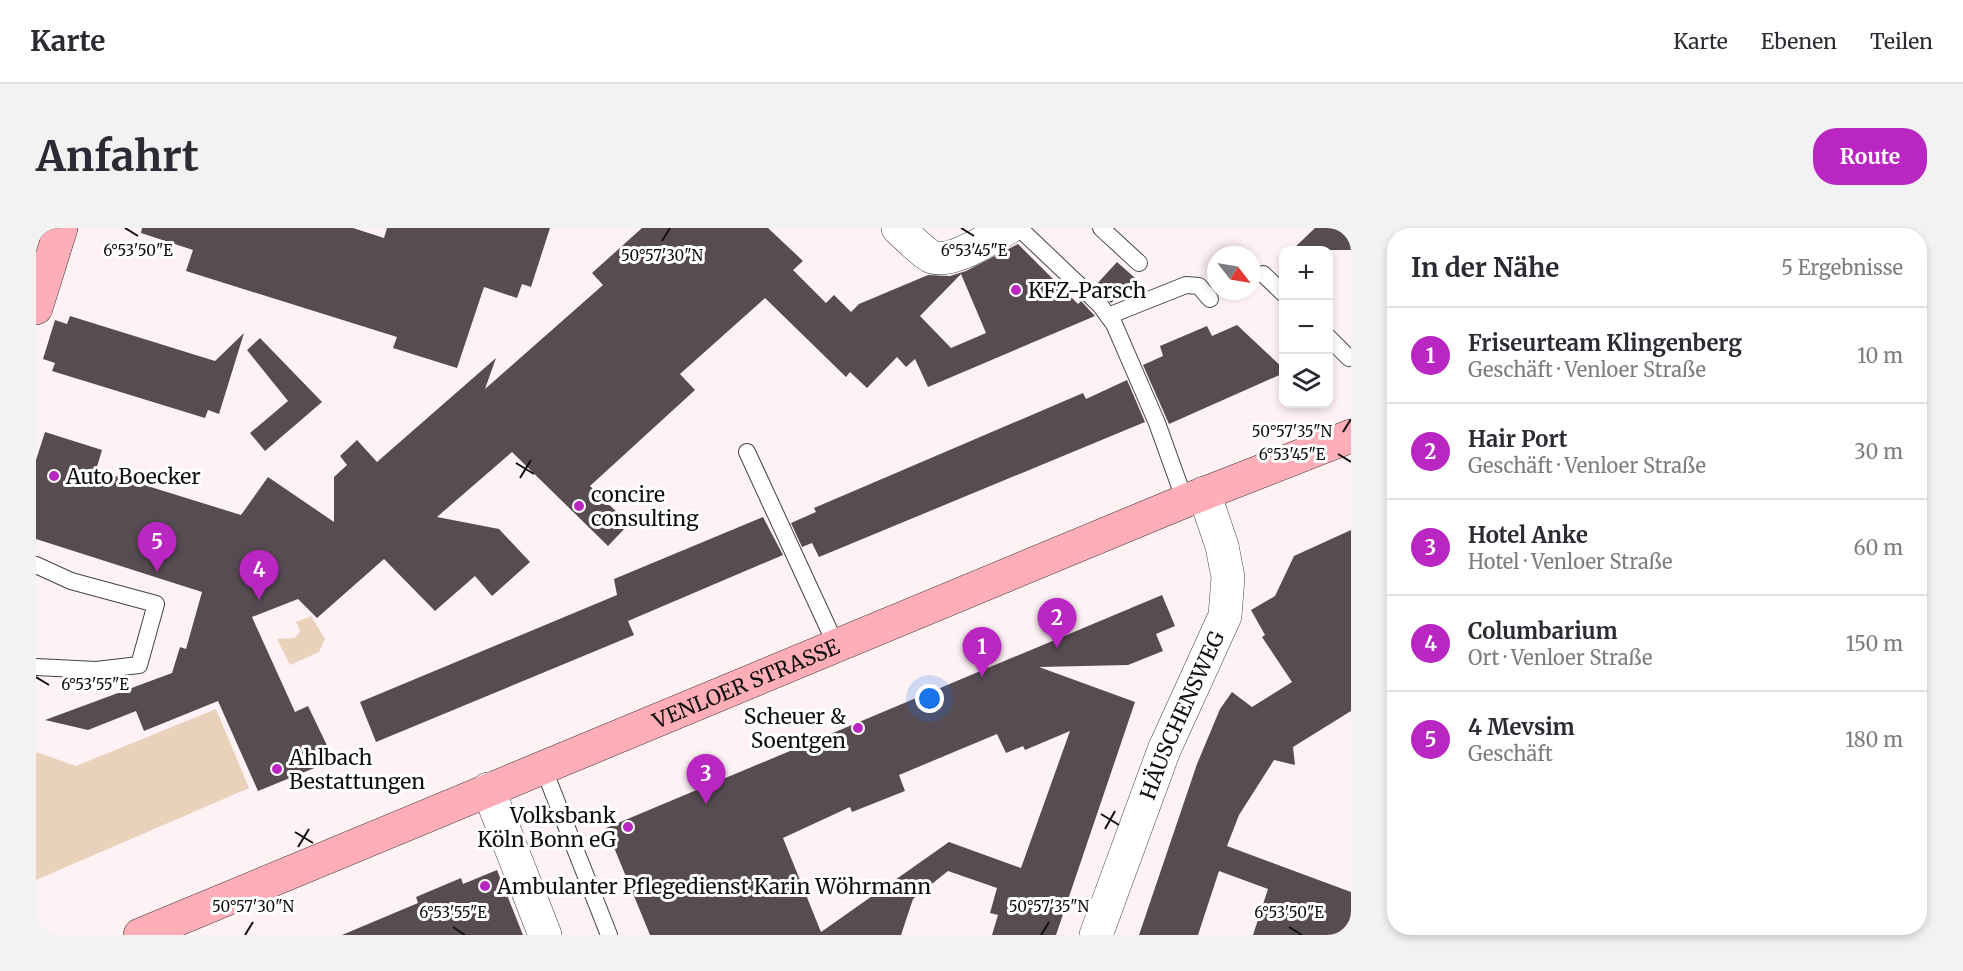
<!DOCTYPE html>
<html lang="de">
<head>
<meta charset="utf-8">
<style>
  :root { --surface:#fff; --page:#f2f2f3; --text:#2b2b33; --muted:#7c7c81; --line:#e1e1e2; --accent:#b926c1 }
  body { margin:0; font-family:Merriweather,serif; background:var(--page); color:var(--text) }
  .controls { position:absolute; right:18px; top:18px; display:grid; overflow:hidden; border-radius:12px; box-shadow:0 3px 9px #0003 }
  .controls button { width:54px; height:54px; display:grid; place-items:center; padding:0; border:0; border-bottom:2px solid var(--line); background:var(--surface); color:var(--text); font:30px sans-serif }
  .compass { position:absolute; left:1171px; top:18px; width:54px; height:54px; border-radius:50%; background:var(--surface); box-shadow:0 3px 9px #0003; rotate:121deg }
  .you { position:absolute; left:894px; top:471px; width:21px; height:21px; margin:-15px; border:4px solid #fff; border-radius:50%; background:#1a73e8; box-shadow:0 0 0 9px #1a73e833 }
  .badge { display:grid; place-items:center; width:39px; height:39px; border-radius:50%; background:var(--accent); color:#fff; font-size:20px; font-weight:700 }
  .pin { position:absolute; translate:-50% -50px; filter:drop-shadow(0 2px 3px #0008) }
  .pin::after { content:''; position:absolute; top:32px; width:21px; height:18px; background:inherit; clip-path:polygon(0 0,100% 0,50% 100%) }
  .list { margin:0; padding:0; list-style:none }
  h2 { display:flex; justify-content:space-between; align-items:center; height:78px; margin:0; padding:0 24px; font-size:26px }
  h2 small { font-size:20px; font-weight:400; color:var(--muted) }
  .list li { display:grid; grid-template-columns:39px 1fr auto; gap:18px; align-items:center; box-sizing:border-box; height:96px; padding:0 24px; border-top:2px solid var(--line) }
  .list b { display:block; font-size:22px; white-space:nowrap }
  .list p { margin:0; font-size:20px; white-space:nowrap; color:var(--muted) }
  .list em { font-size:20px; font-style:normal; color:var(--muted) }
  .icon { flex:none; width:33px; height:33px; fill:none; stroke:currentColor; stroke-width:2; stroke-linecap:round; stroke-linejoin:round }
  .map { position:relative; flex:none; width:1315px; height:707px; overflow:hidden; border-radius:24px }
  header { display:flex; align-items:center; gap:36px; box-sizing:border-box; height:84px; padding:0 30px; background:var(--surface); border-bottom:2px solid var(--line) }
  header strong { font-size:28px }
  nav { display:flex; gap:33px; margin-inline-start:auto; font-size:21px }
  .intro { display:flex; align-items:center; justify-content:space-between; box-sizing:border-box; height:144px; padding:0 36px }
  h1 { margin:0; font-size:42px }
  .button { padding:15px 27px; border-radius:24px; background:var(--accent); color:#fff; font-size:21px; font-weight:700 }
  main { display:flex; gap:36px; padding:0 36px }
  aside { flex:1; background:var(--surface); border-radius:24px; box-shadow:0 3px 9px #0003 }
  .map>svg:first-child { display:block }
  .green { fill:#ead1bb }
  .building { fill:#584c53; fill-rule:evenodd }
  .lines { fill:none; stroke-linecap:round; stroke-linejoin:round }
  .lane-casing { stroke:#434343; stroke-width:18 }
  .street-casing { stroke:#434343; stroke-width:34 }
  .secondary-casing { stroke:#323232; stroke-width:34 }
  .lane { stroke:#fff; stroke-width:16 }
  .street { stroke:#fff; stroke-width:33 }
  .secondary { stroke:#ffaeb7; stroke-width:33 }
  .ticks { fill:none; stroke:#101010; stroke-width:2 }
  .poi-dot { fill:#b926c1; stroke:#fff; stroke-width:2 }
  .labels { text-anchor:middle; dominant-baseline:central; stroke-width:6; stroke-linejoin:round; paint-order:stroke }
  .poi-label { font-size:21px; fill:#101010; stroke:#fff; text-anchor:start }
  .street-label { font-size:21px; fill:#101010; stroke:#fff }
  .ticks-label { font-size:15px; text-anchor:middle; fill:#101010; stroke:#fff; stroke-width:6; stroke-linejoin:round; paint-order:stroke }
</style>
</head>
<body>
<header>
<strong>Karte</strong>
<nav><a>Karte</a><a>Ebenen</a><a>Teilen</a></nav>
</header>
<div class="intro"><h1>Anfahrt</h1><a class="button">Route</a></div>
<main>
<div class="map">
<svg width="1315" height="707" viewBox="0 0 1315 707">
  <rect width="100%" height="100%" fill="#fff2f5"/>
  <g class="green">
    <polygon points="275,388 289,411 283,424 254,437 241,411 259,410 264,403 260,394"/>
    <polygon points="180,481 213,560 0,652 0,524 40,538"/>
  </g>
  <g class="building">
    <polygon points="106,0 317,0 348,10 351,0 514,0 495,59 486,56 481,70 448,59 421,140 357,120 361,109 150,43 157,22 105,5"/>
    <path d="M606,0H732L767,33L757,42L790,75L798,67L815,84L823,76L892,47L914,48L930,43L982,16L1042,76L1045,73L1059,88L892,159L879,131L870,139L861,129L831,160L814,144L810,149L729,70L644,146L659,162L554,258L593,296L572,318L476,224L401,289L463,301L494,334L456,368L439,348L399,383L348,331L281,390L262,371L216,389L259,484L272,478L298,532L222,563L182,473L108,503L100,483L52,502L9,492L136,445L144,419L150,421L166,364L0,311V232L9,204L66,222L60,242L205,287L232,249L298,294V249L311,237L304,228L321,212L341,234L460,130L449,161L567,57L556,45ZM925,46L950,105L915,120L884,88Z"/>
    <polygon points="1279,0 1315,0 1315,22 1256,22"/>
    <polygon points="1081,34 1099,50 1075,75 1059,58"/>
    <polygon points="34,88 179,133 208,105 183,186 172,182 169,190 16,143 19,135 7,131 19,92 31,96"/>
    <polygon points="1201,97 1248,141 1248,145 1133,196 1107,137 1127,128 1124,118 1171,98 1176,108"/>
    <polygon points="224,110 286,174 229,223 214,205 252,173 211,122"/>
    <polygon points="1091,152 1109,194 783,329 776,315 766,319 755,295 780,284 778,280 1047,165 1050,171"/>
    <polygon points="727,289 747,327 592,393 598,407 340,514 324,474 581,367 578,351"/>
    <polygon points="1315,302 1315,483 1257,519 1259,537 1238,532 1203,587 1191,618 1315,664 1315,707 1217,707 1232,661 1183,643 1162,707 1103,707 1161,536 1184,481 1196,464 1216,479 1256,454 1226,409 1229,407 1215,382 1239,368 1258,328"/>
    <path d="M1126,367L1139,398L1120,406L1127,423L1092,437L1003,439L1099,474L1020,707H956L962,687L954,685L961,660L912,643L877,671L865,707H614L570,600ZM1034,503L985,640L913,614L785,704L747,610L814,579L816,584L869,563L863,547L961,506L970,525L987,518L989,522Z"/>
    <polygon points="461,642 487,707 306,707 382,675 380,669 425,650 427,656"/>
  </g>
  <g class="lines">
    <g class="lane-casing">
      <g id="lane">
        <polyline points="983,0 1064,77 1078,96 1121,195 1149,273"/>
        <polyline points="1065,0 1103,35"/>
        <polyline points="1227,46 1248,66"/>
        <polyline points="1072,88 1150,57 1163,58 1174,71"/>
        <polyline points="1292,109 1313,130 1315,129"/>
        <polyline points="711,224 800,417"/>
        <polyline points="0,337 35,353 120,376 103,437 60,442 0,439"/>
        <polyline points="507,539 573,707"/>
      </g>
    </g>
    <g class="street-casing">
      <g id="street">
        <path d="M862,0C872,9 883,21 894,28C914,38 954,10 972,0"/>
        <polyline points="452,561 509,707"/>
        <path id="s1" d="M1060,707L1128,522L1189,388L1192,349L1186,318L1168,265"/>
      </g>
    </g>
    <g class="secondary-casing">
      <g id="secondary">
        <polyline points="0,80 25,0"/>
        <path id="s2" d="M104,707L1149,273L1315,208"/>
      </g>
    </g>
    <use href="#lane" class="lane"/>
    <use href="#street" class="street"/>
    <use href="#secondary" class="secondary"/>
  </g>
  <path class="ticks" d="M89,0L102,8M925,0L938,8M626,13L634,0M1307,204L1315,191M1302,226L1315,234M480,235L498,246M484,250L495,232M0,449L13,457M1065,586L1083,597M1069,601L1079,583M259,604L277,615M262,619L273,601M417,699L429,707M1253,699L1266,707M209,707L217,694M1005,707L1013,694"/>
  <g class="poi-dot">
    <circle cx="980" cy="62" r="6"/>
    <circle cx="18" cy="248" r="6"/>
    <circle cx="543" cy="278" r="6"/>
    <circle cx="822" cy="500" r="6"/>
    <circle cx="241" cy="541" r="6"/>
    <circle cx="592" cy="599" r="6"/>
    <circle cx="449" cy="658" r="6"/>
  </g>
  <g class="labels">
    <g class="poi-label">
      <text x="992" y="62">KFZ-Parsch</text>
      <text x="30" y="248">Auto Boecker</text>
      <text x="555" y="266">concire<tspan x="555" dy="24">consulting</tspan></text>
      <text x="810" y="488" text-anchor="end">Scheuer &amp;<tspan x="810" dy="24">Soentgen</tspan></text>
      <text x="253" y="529">Ahlbach<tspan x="253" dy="24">Bestattungen</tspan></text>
      <text x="580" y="587" text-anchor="end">Volksbank<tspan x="580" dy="24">Köln Bonn eG</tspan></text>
      <text x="461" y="658">Ambulanter Pflegedienst Karin Wöhrmann</text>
    </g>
    <g class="street-label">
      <text stroke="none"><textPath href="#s2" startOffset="656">VENLOER STRASSE</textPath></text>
      <text stroke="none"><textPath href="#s1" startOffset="236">HÄUSCHENSWEG</textPath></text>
    </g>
  </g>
  <g class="ticks-label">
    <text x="102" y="28">6°53'50"E</text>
    <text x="938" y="28">6°53'45"E</text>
    <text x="626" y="33">50°57'30"N</text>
    <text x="1256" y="209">50°57'35"N</text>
    <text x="1256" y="232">6°53'45"E</text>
    <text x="59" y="462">6°53'55"E</text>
    <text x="217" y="684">50°57'30"N</text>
    <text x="1013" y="684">50°57'35"N</text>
    <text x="417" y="690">6°53'55"E</text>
    <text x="1253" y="690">6°53'50"E</text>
  </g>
</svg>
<div class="controls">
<button>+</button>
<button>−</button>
<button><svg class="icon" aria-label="layers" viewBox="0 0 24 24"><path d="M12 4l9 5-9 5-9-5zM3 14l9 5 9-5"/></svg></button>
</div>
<svg class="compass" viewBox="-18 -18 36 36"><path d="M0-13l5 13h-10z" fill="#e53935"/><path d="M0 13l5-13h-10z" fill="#7c7c81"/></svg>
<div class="you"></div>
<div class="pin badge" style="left:946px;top:449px">1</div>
<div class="pin badge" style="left:1021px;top:420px">2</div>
<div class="pin badge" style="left:670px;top:576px">3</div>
<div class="pin badge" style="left:223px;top:372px">4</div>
<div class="pin badge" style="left:121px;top:344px">5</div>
</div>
<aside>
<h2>In der Nähe<small>5 Ergebnisse</small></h2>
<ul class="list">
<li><span class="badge">1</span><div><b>Friseurteam Klingenberg</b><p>Geschäft · Venloer Straße</p></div><em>10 m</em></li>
<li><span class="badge">2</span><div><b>Hair Port</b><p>Geschäft · Venloer Straße</p></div><em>30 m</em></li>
<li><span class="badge">3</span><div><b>Hotel Anke</b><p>Hotel · Venloer Straße</p></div><em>60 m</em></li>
<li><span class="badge">4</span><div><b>Columbarium</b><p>Ort · Venloer Straße</p></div><em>150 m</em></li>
<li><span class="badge">5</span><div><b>4 Mevsim</b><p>Geschäft</p></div><em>180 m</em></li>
</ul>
</aside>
</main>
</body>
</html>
